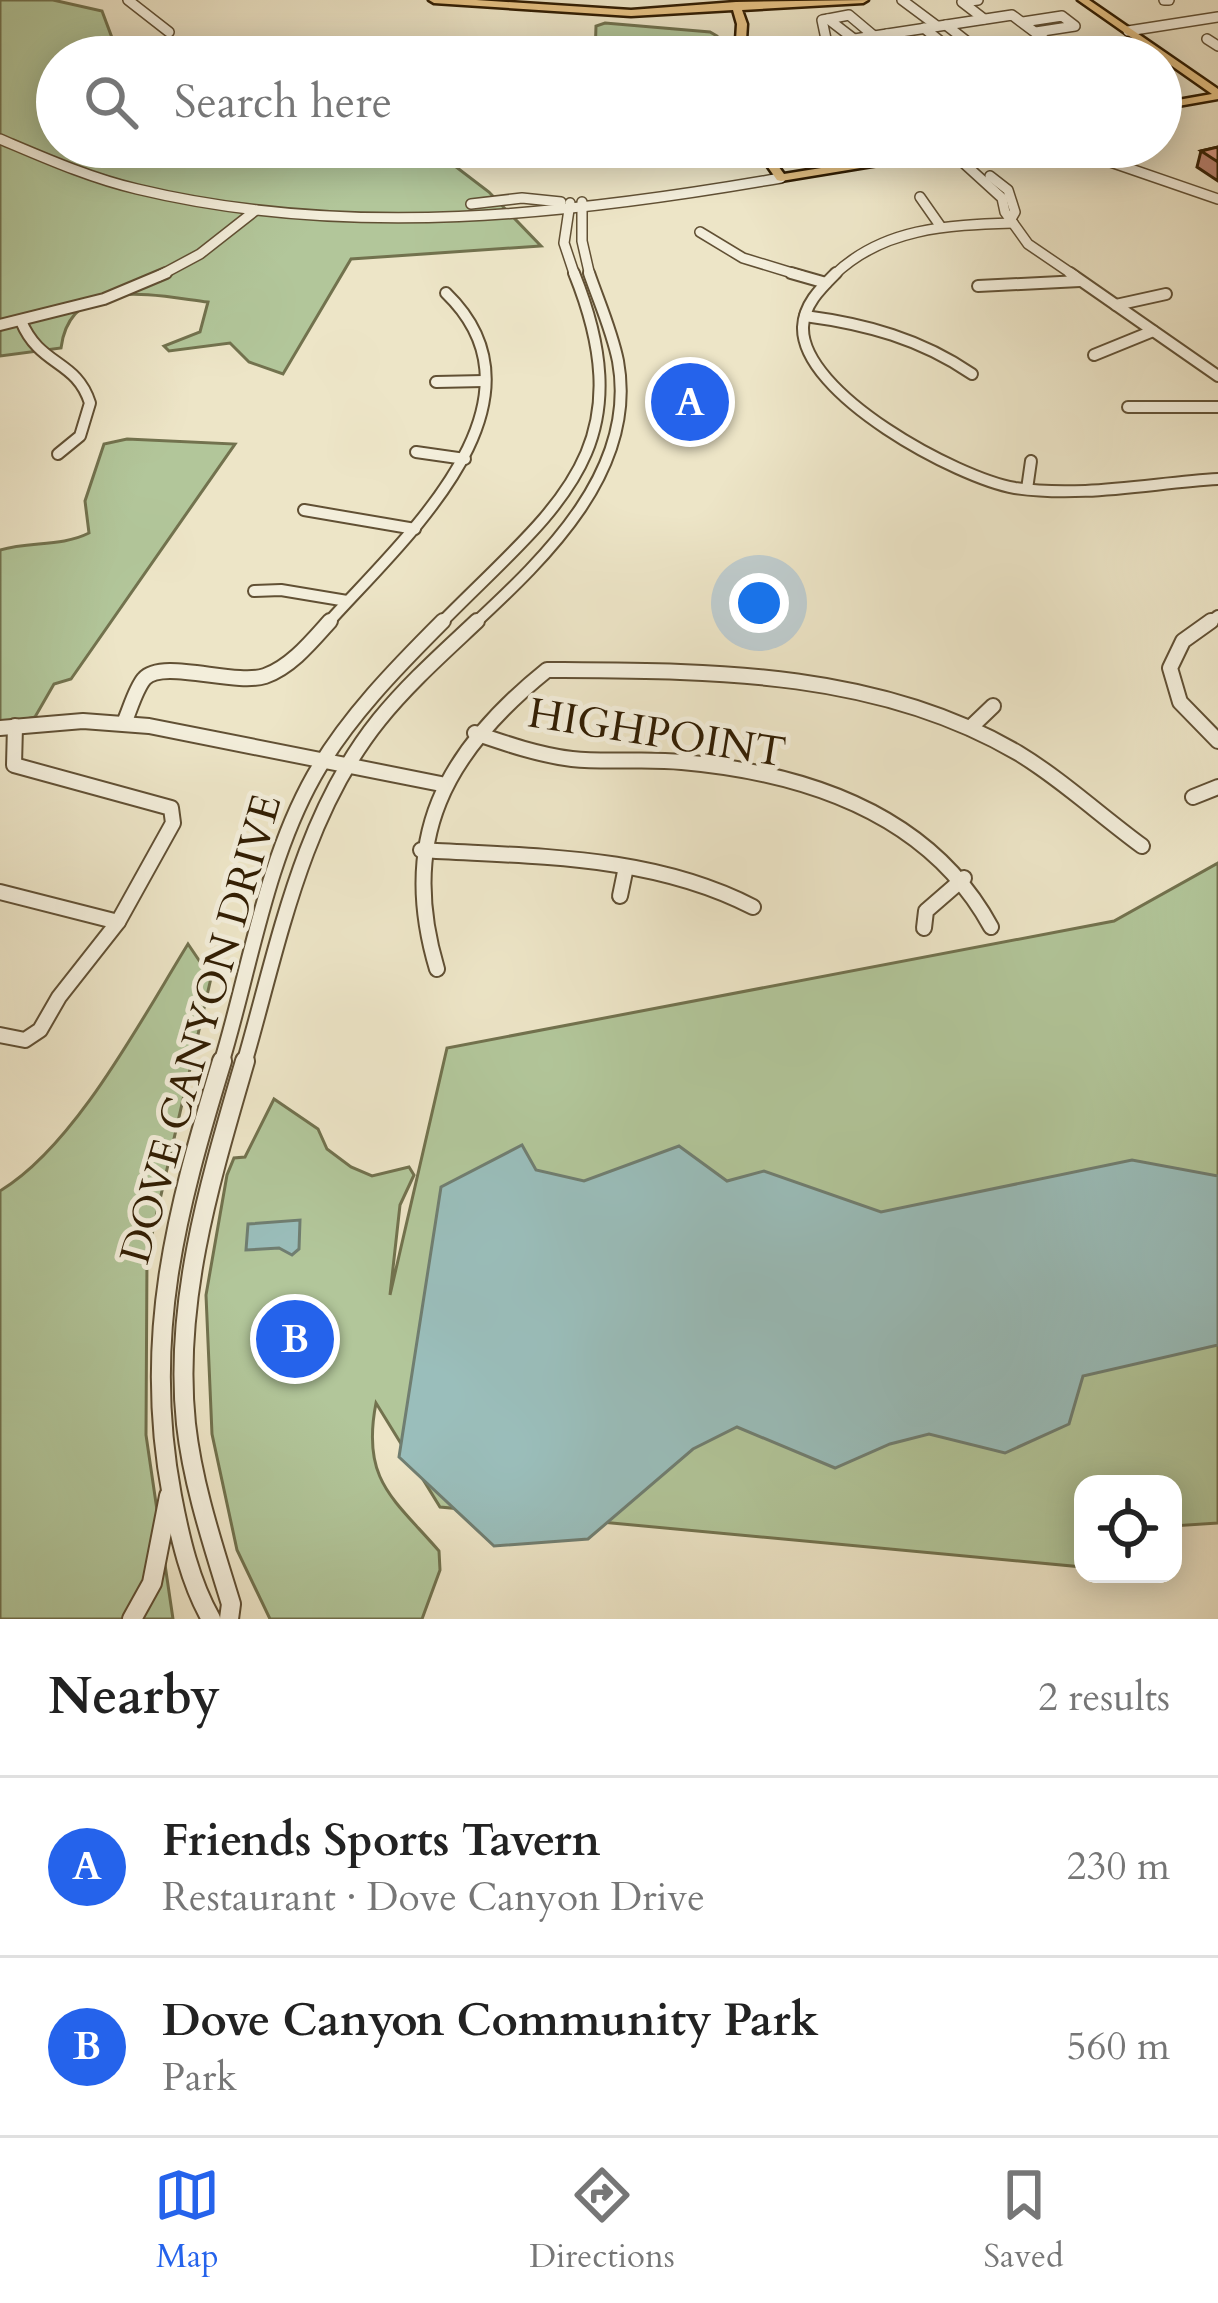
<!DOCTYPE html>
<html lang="en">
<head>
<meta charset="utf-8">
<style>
  :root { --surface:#fff; --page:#f2f2f2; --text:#222; --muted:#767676; --line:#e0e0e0; --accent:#2563eb }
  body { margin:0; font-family:Cardo,serif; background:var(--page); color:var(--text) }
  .controls { position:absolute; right:36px; bottom:36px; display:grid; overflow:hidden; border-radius:24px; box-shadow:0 6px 30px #0003 }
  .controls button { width:108px; height:108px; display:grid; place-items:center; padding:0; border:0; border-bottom:3px solid var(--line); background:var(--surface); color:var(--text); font:60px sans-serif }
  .you { position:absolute; left:759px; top:603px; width:42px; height:42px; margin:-30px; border:9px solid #fff; border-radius:50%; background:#1a73e8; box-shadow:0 0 0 18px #1a73e833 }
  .badge { display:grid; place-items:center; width:78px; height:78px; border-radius:50%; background:var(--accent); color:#fff; font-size:39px; font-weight:700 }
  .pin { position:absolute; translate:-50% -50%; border:6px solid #fff; box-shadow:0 3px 12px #0006 }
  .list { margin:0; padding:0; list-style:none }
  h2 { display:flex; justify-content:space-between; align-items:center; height:156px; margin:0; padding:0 48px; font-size:51px }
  h2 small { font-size:39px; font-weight:400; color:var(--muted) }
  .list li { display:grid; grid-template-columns:78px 1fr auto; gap:36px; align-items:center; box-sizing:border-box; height:180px; padding:0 48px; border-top:3px solid var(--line) }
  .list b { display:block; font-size:45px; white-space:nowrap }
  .list p { margin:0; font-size:39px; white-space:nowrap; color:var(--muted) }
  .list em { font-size:39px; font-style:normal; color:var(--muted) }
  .icon { flex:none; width:66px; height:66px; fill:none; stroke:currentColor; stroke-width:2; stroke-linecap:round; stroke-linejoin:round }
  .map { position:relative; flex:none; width:1218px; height:1619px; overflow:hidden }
  .search { position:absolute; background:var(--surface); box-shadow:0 6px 30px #0003; left:36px; right:36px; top:36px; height:132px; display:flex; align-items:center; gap:30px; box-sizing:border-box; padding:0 42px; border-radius:66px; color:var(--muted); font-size:45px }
  .sheet { height:516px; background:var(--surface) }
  nav { display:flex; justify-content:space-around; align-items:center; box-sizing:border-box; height:168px; border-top:3px solid var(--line); background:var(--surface); font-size:33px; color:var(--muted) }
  nav a { display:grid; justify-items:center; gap:6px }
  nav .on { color:var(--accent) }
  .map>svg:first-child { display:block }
  .green { fill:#b2c69a; stroke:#72724e; stroke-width:3 }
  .water { fill:#9abebb; stroke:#707e71; stroke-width:3 }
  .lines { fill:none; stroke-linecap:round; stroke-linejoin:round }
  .minor-far3-casing { stroke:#615034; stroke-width:12 }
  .minor-far2-casing { stroke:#615034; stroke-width:14 }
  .minor-far1-casing { stroke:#615034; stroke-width:18 }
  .minor-casing { stroke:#615034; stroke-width:22 }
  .major-casing { stroke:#321e03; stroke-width:5 }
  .minor-far3 { stroke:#f3eedb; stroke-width:9 }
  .minor-far2 { stroke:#f3eedb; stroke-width:10 }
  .minor-far1 { stroke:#f3eedb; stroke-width:14 }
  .minor { stroke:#f3eedb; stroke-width:18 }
  .major { fill:#e6c284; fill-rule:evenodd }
  .wall { fill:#b88170; stroke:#321e03; stroke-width:3 }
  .building { fill:#d69682; stroke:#321e03; stroke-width:3 }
  .labels { text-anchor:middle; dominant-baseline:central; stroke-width:10; stroke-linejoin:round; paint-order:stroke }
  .street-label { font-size:42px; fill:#321e03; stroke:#f3eedb }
</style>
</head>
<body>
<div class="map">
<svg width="1218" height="1619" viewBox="0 0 1218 1619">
  <rect width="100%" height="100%" fill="#ede5c7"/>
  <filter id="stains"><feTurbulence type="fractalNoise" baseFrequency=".00167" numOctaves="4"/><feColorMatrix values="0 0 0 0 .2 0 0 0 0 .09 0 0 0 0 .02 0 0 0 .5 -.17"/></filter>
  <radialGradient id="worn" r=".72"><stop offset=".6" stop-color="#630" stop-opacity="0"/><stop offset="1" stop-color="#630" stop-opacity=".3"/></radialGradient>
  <g class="green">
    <path d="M0,0H53L102,11L114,43L153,57H57V147H430L489,192L541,246L351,259L283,374L249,362L230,343L169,351L164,346L200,332L208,302C156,296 70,274 61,348L0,356Z"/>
    <polygon points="605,23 710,32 717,36 715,57 595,57 596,26"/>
    <path d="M127,439L235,444L71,679L54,684L35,717L0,725V550C30,541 61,547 89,533L85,501L104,444Z"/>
    <path d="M1218,863V1523L1173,1526V1484H1083V1567L440,1507L376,1403C361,1480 393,1498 439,1551L440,1570L422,1619H270L237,1550L212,1434L206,1295L227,1175L234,1158L245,1157L274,1099L318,1129L327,1149L351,1167L372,1176L409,1167L414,1175L400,1205L390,1295L447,1048L1114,921Z"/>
    <path d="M188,944L211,978L147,1256L146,1435L173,1619H0V1191C75,1146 141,1020 188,944Z"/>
  </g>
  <g class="water">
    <polygon points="522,1145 536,1170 584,1181 679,1146 727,1181 764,1171 881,1212 1132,1160 1218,1176 1218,1345 1083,1376 1069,1424 1005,1453 929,1434 890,1444 835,1468 737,1427 693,1449 588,1539 494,1546 399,1457 441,1187"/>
    <polygon points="300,1220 299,1249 292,1255 279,1248 246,1250 248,1224"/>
  </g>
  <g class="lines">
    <g class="minor-far3-casing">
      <g id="minor-far3">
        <polyline points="128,0 169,32"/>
        <polyline points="902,0 937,26"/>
        <polyline points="978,0 962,2 984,19"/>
        <polyline points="1164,0 1169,0"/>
        <polyline points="1023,22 1062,16 1075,26 1036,32"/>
        <polyline points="924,28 951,50 974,47 946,25"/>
        <polyline points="1128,31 1218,17"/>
        <polyline points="866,37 886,54 908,51 887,34"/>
        <polyline points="826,39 822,20 828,19"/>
        <polyline points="854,39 828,19 849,15 874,36"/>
        <polyline points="1207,39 1218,46"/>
        <polyline points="786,57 785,50 846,51"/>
        <polyline points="847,57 848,40 1012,15 1068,57"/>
        <path d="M0,139C45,158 90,178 137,189C349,240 569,215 781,178"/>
        <polyline points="946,147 1002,198 1005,212 1028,244 1075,276"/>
        <polyline points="1067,147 1218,199"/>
        <polyline points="990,176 1008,190 1015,212 1011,219"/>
        <polyline points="920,197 941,227"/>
        <polyline points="582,202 582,241 590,276"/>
        <polyline points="570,203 564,243 575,276"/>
        <polyline points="471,204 522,198 561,202"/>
        <polyline points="700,232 743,258 802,276"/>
        <polyline points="159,276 200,254 256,210"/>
        <path d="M833,276C882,228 947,225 1013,223"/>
      </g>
    </g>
    <g class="minor-far2-casing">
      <g id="minor-far2">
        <polyline points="791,273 826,283"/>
        <path d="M836,273C821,288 804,304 803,327C801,394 957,478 1015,488C1082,498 1151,483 1218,479"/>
        <polyline points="1070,273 1218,376"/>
        <polyline points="978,286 1080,281"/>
        <polyline points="1116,305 1166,294"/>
        <path d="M805,316C866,324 921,339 972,374"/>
        <path d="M21,321C40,367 76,359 90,403L80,436L58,454"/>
        <polyline points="0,325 104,299 166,273"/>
        <polyline points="1094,355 1153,331"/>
        <polyline points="436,382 484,381"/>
        <polyline points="1128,407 1218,407"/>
        <polyline points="416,452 465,459"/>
        <polyline points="1027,489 1031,461"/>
        <polyline points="304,510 415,529"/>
        <polyline points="254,591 281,590 347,601"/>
        <path d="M327,624C397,545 561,404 446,293"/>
        <path d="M440,624C555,507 646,452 574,273"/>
        <path d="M474,624C546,557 638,470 618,361C612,331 599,302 589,273"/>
        <polyline points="1207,624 1218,616"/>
      </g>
    </g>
    <g class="minor-far1-casing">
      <g id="minor-far1">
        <polyline points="1211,621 1183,641 1170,668 1180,702 1218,741"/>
        <path d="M124,723C130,710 135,690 144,679C162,658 234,686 265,676C291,667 312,641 330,621"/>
        <polyline points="0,728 83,721 149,726 441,784"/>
        <polyline points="970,728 993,706"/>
        <path d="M475,733C507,744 539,755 572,759C609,763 646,758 682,762C806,773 929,813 991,927"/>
        <polyline points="1193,797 1218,787"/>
        <path d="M421,850C534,857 650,854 753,907"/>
        <polyline points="0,892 118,922"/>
        <polyline points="620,896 626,867"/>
        <polyline points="924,928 926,911 964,878"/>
        <path d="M437,969C398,839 445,752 547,670C707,671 875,669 1018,753C1061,779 1101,816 1142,846"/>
        <polyline points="0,1035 25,1040 40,1030 59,997 118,922 173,823 171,808 14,765 15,726"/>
        <path d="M221,1064C250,969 265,863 314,776C347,718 396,668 443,621"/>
        <path d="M244,1064C278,947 301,817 379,720C408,684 443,653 477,621"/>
      </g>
    </g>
    <g class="minor-casing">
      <g id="minor">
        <polyline points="132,1619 152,1583 169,1496"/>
        <path d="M211,1619C190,1582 180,1538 172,1496C142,1338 176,1212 222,1061"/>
        <path d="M229,1619L231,1604C213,1545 193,1486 186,1424C173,1301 211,1178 245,1061"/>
      </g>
    </g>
    <g class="major-casing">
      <g id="major">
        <polygon points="429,0 476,0 631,10 736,2 868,0 863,3 742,10 747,24 745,57 735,57 737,24 733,10 631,16 434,3"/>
        <polygon points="1078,0 1089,0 1218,89 1218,99 1161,109 1161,103 1212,94"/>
        <polygon points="754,147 764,147 784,174 951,147 975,147 970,150 781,181 777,180"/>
      </g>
    </g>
    <use href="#minor-far3" class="minor-far3"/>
    <use href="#minor-far2" class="minor-far2"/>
    <use href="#minor-far1" class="minor-far1"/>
    <use href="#minor" class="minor"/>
    <use href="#major" class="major"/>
  </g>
  <polygon class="wall" points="1218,147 1218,181 1197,167 1201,151"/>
  <polygon class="building" points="1218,147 1218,162 1201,151"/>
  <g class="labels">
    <g class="street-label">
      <text transform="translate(657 733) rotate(9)">HIGHPOINT</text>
      <text transform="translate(201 1029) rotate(-74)">DOVE CANYON DRIVE</text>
    </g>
  </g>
  <rect width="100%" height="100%" filter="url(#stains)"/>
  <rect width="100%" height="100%" fill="url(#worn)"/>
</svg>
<div class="controls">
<button><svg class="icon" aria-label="locate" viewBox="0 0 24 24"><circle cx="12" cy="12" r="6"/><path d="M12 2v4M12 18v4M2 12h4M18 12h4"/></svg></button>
</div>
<div class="you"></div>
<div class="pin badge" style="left:690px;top:402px">A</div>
<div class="pin badge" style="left:295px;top:1339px">B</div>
<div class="search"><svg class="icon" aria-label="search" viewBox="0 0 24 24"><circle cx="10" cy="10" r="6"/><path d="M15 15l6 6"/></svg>Search here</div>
</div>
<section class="sheet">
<h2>Nearby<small>2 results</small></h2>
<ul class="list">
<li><span class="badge">A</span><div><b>Friends Sports Tavern</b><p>Restaurant · Dove Canyon Drive</p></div><em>230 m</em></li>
<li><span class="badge">B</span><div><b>Dove Canyon Community Park</b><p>Park</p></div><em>560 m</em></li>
</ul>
</section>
<nav>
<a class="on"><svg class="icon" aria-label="map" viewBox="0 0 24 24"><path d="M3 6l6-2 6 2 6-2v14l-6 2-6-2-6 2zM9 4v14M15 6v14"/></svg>Map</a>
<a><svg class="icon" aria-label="directions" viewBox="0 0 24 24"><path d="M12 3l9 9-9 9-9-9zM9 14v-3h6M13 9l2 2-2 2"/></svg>Directions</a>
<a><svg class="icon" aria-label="saved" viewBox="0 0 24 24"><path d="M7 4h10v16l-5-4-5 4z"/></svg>Saved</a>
</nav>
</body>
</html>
